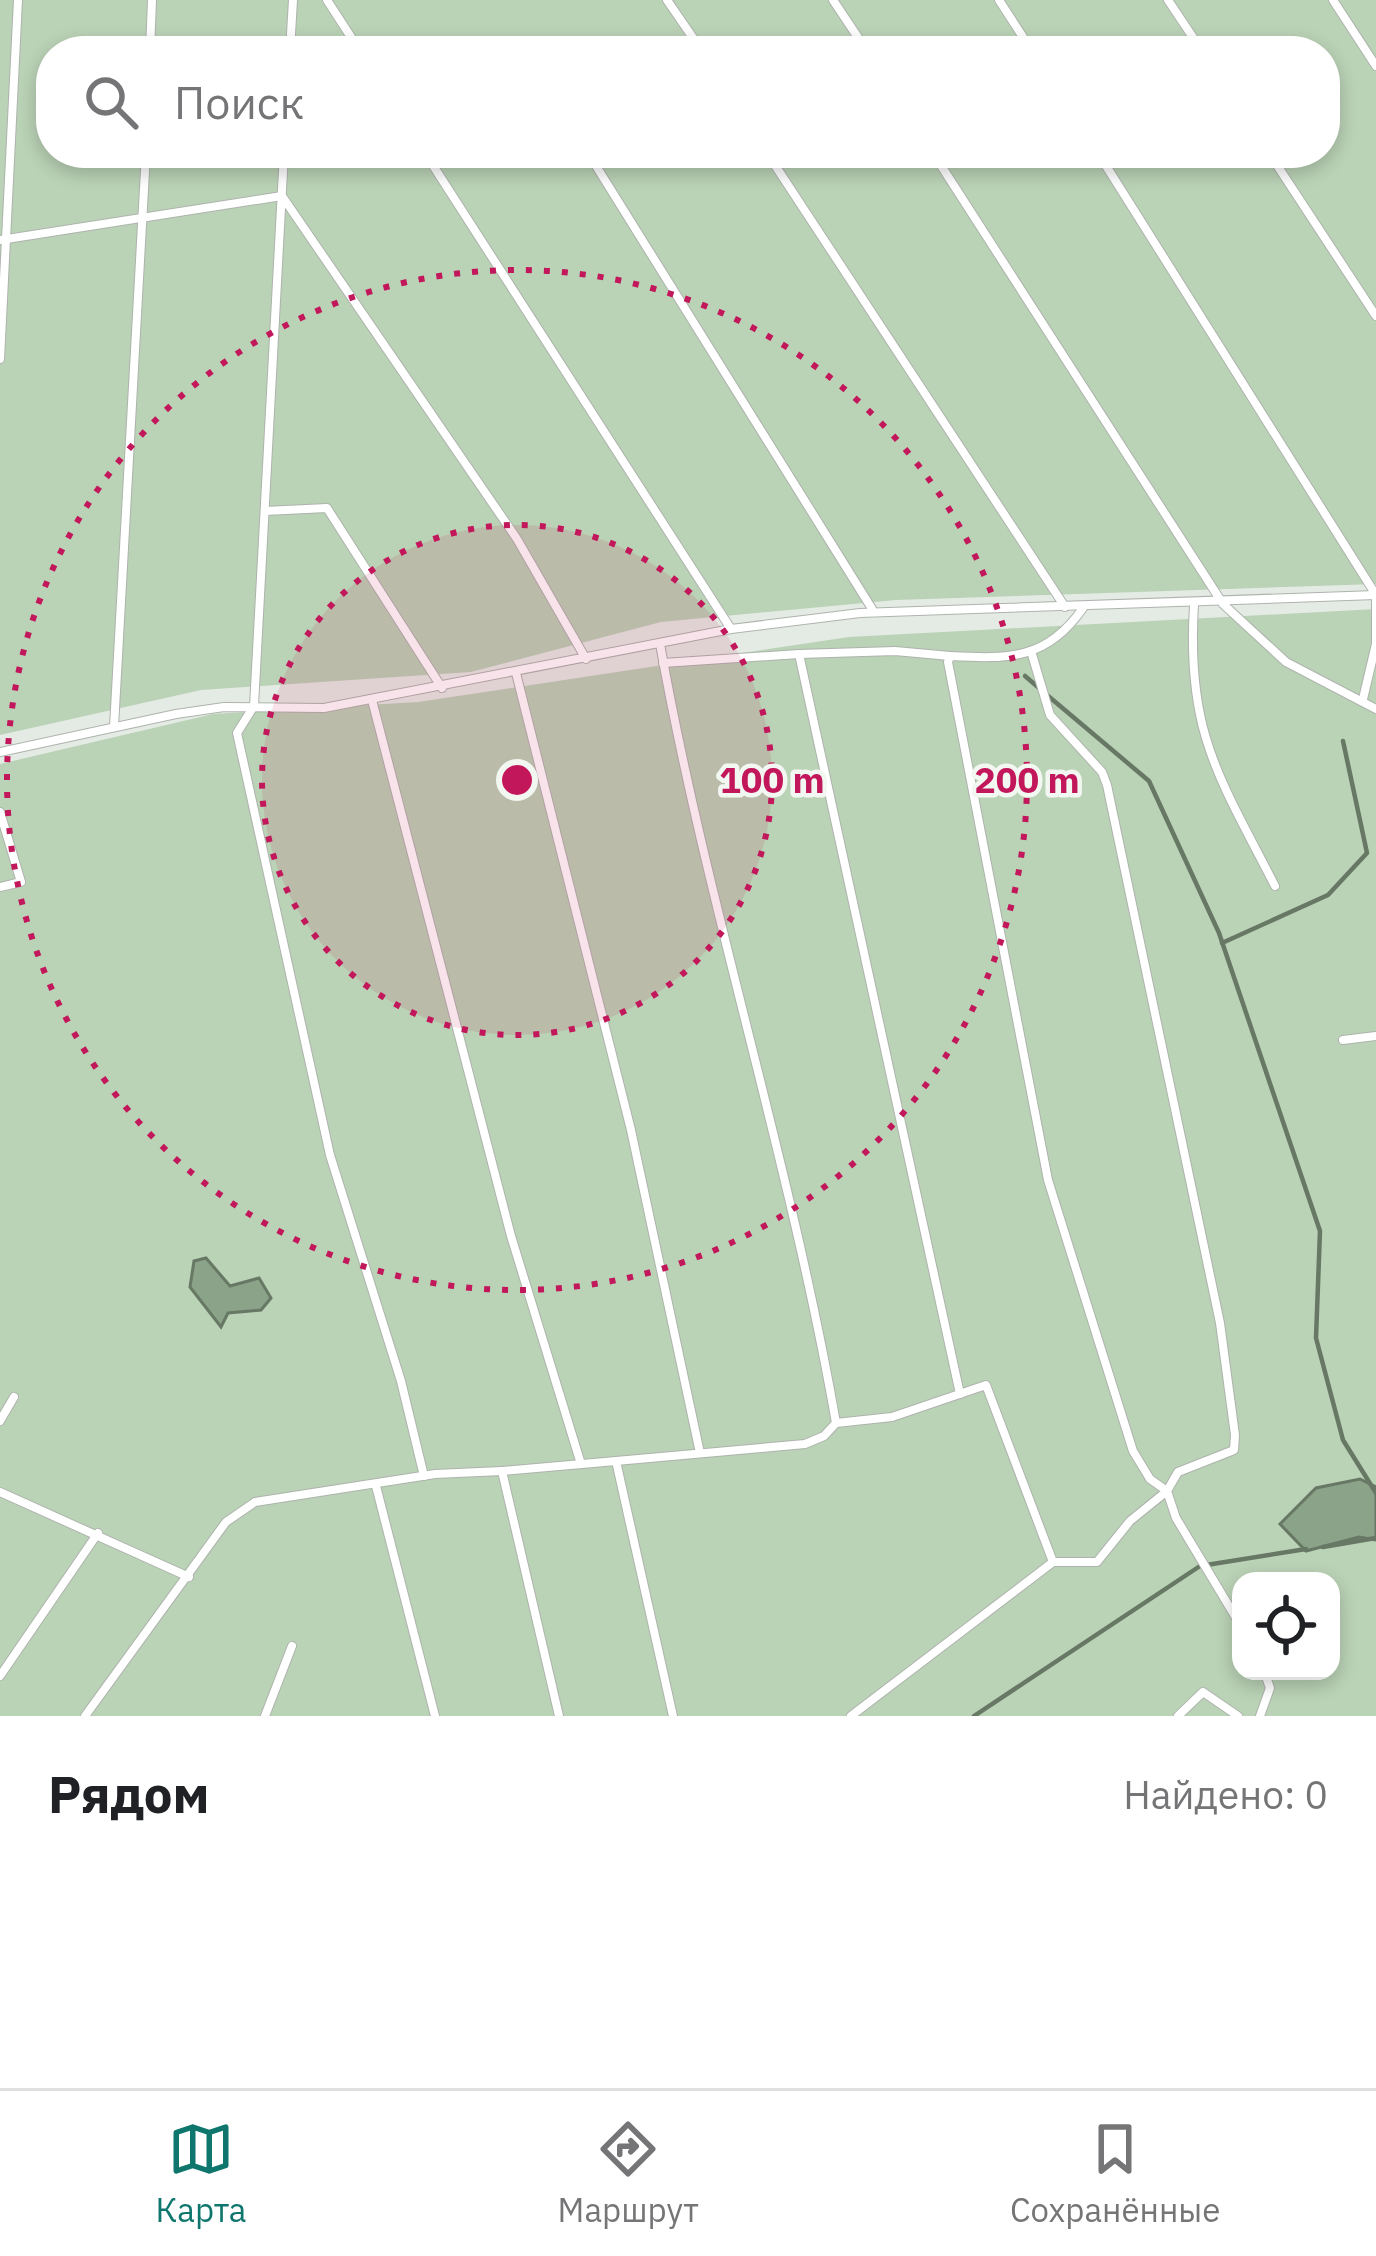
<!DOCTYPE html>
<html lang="ru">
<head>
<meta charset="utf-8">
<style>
  :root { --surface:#fff; --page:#f2f2f2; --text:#202124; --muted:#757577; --line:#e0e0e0; --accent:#0f766e }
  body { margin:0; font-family:"IBM Plex Sans",sans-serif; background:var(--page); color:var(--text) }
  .controls { position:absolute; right:36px; bottom:36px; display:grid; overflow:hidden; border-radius:24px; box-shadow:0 6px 18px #0003 }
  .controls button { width:108px; height:108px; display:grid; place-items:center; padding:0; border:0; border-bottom:3px solid var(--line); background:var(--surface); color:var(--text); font:60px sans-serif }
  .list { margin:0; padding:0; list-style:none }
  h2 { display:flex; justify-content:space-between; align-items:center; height:156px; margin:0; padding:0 48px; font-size:51px }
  h2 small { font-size:39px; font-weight:400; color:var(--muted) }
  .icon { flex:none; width:66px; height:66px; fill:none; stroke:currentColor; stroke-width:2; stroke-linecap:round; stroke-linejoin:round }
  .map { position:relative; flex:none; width:1376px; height:1716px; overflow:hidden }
  .search { position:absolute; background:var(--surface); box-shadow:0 6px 18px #0003; left:36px; right:36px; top:36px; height:132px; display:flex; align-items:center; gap:30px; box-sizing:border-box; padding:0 42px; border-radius:48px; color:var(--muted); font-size:45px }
  .sheet { height:372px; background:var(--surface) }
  nav { display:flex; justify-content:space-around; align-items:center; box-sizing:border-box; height:168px; border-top:3px solid var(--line); background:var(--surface); font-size:33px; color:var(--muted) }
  nav a { display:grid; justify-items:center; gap:6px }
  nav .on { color:var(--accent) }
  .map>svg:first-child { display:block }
  .green { fill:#bad2b6; fill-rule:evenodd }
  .water { fill:#8ba388; stroke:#677865; stroke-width:3 }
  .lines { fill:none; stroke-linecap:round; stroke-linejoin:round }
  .stream { stroke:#677865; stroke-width:4.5 }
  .lane-casing { stroke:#aeb4ad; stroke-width:10 }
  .lane { stroke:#fff; stroke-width:8 }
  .ring { fill:none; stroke:#c2185b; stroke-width:6; stroke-dasharray:6 12 }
  .centre { fill:#c2185b; stroke:#f2f8f1; stroke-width:6 }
  .ring-label { font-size:36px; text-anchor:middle; font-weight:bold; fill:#c2185b; stroke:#f2f8f1; stroke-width:9; stroke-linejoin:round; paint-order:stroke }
</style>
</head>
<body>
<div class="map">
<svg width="1376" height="1716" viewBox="0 0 1376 1716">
  <rect width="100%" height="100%" fill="#e4ebe4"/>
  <g class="green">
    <path d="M0,0H1376V584L896,600L661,622L471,672L201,690L0,735ZM51,51H1325V153H51Z"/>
    <path d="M1376,609V1716H0V764L213,714L418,702L849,637ZM1241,1581H1331V1671H1241Z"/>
  </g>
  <g class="water">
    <polygon points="206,1258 230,1286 259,1278 271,1298 261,1310 228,1313 221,1327 190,1287 194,1261"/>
    <polygon points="1360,1479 1376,1487 1376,1540 1359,1537 1306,1551 1280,1524 1316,1488"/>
  </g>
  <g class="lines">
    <g class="stream">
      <polyline points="1025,676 1039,688"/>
      <polyline points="1047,695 1149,781 1219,933 1320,1231 1316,1338 1343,1440 1376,1493"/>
      <polyline points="1222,943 1328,895 1367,853 1343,741"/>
      <polyline points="1323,1547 1376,1538"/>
      <polyline points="974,1716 1200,1566 1306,1549"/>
    </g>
    <g class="lane-casing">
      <g id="lane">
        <polyline points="327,0 360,51"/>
        <polyline points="667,0 702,51"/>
        <polyline points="833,0 867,51"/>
        <polyline points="999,0 1032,51"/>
        <polyline points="1168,0 1202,51"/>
        <polyline points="1333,0 1376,66"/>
        <polyline points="150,51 152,0"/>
        <polyline points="290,51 293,0"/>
        <polyline points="284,153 254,706 237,733 330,1155 401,1381 424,1476"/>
        <polyline points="425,153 731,629"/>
        <polyline points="588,153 874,612"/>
        <polyline points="767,153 1065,607"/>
        <polyline points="933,153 1223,604 1286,662 1376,709"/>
        <polyline points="1098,153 1376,595 1376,644 1363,699"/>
        <polyline points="1269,153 1376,316"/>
        <polyline points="0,240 282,196 517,539 586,659"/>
        <polyline points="0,359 18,0"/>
        <polyline points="265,511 327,508 442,688"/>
        <path d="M1194,605C1186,732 1219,777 1275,886"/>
        <path d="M660,644C707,906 790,1160 836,1423L824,1436L805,1444L616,1461L673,1716"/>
        <polyline points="1031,651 1050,715 1102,772 1107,785 1220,1323 1235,1435 1234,1450 1178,1472 1167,1491 1176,1518 1241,1626"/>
        <polyline points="950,656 895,651 799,654 960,1394"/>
        <polyline points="663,663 799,654"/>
        <polyline points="516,673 631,1130 700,1453"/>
        <polyline points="372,700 511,1236 581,1464"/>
        <polyline points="114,727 146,153"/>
        <polyline points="0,752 176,714 224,707 324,708 731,629 860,613 1376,595"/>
        <polyline points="0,812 21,882 0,887"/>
        <polyline points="1343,1040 1376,1036"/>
        <polyline points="0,1421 14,1397"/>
        <polyline points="836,1423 892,1417 986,1385 1053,1562"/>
        <polyline points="376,1486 435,1716"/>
        <polyline points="0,1492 189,1577"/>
        <polyline points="0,1676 98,1533"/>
        <polyline points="85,1716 226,1522 255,1502 435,1474 502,1471"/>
        <polyline points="265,1716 292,1646"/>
        <polyline points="559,1716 502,1471 616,1461"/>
        <path d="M851,1716L1053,1562H1097L1130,1521L1167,1491L1150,1479L1133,1451L1048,1180L948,662L950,656C1009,659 1047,660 1083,608"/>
        <polyline points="1178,1716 1203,1692 1238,1716"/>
        <polyline points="1260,1716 1270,1688 1264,1671"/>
      </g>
    </g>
    <use href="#lane" class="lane"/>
  </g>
  <circle cx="517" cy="780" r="255" fill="#c2185b" fill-opacity=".12"/>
  <g class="ring">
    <circle cx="517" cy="780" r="255"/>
    <circle cx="517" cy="780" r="510"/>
  </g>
  <circle cx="517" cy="780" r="18" class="centre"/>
  <g class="ring-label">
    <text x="772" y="793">100 m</text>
    <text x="1027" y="793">200 m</text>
  </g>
</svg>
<div class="controls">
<button><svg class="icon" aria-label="locate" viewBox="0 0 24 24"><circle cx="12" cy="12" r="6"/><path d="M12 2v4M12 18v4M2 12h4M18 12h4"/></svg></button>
</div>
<div class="search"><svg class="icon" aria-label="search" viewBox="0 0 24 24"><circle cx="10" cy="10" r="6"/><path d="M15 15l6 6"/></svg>Поиск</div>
</div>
<section class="sheet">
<h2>Рядом<small>Найдено: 0</small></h2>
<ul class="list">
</ul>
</section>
<nav>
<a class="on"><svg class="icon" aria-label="map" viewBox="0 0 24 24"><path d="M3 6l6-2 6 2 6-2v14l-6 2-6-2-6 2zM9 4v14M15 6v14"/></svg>Карта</a>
<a><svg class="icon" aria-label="directions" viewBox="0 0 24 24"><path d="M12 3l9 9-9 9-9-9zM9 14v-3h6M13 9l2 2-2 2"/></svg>Маршрут</a>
<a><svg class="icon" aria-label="saved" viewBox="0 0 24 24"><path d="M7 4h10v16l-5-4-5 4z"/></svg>Сохранённые</a>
</nav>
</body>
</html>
